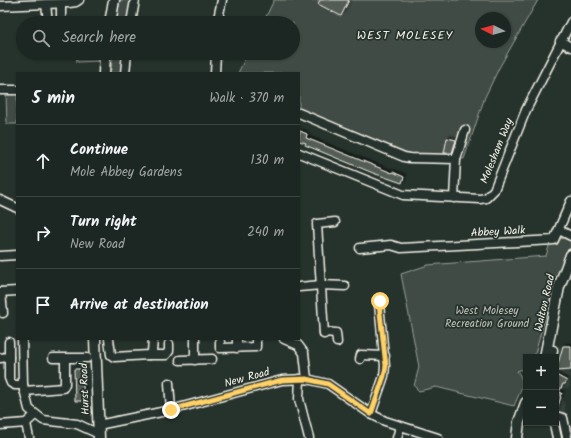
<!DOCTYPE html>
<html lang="en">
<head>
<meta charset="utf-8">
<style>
  :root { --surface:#1c2622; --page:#252e2a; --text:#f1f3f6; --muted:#a0a5a5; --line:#3a4340 }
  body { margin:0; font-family:Kalam,sans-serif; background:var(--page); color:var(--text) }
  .controls { position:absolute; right:12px; bottom:12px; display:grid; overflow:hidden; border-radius:0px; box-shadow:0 1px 3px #0004 }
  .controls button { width:36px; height:36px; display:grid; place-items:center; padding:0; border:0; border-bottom:1px solid var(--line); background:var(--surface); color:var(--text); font:20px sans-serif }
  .compass { position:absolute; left:475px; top:12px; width:36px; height:36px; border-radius:50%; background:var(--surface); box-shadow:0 1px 3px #0004; rotate:275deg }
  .stop { position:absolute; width:12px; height:12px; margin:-9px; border:3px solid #ffd166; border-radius:50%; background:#fff }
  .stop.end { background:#ffd166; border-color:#fff; box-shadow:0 1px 4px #0008 }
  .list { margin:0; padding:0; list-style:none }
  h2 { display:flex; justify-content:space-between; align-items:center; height:52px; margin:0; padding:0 16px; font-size:17px }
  h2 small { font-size:13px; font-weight:400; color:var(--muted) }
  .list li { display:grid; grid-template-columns:26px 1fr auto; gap:12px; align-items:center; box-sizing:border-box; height:72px; padding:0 16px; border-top:1px solid var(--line) }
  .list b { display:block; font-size:15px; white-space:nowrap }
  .list p { margin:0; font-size:13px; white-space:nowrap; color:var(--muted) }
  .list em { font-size:13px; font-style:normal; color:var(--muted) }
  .icon { flex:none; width:22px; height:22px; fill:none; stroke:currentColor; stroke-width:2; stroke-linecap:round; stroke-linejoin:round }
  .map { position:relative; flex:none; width:571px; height:438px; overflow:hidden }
  .search { position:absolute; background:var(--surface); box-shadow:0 1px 3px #0004; left:16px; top:16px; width:284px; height:44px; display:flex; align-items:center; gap:10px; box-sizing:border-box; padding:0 14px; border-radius:22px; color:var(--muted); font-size:15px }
  .panel { position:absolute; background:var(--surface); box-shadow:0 1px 3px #0004; left:16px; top:72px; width:284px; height:268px; border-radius:0px }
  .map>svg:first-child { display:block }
  .built { fill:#333f39 }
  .green { fill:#414b45; stroke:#9a9e96; fill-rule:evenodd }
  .building { fill:#525c55; stroke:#f4f1e8; filter:url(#shadow) }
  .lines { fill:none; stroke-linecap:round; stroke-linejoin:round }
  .minor-casing { stroke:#f4f1e8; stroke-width:11 }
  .major-casing { stroke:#f4f1e8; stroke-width:13 }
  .minor { stroke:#26332d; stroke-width:8 }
  .major { stroke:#26332d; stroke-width:10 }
  .route { stroke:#ffd166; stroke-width:5 }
  .labels { text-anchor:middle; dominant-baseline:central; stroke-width:3.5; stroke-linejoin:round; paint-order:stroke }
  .street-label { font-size:11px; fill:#f4f1e8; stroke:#26332d }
  .park-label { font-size:11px; fill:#bebfb7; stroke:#26332d }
  .neighbourhood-label { font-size:12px; letter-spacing:1px; fill:#f4f1e8; stroke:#26332d }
</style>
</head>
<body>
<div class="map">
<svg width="571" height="438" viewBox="0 0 571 438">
  <defs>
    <filter id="shadow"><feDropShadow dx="2" dy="-2" stdDeviation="1" flood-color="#0009"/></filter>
  </defs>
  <rect width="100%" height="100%" fill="#26332d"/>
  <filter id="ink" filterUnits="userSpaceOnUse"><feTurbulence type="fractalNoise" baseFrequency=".025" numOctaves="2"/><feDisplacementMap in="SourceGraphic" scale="8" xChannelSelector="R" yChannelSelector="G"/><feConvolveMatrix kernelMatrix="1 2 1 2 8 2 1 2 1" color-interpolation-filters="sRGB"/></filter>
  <g filter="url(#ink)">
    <polygon class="built" points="571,345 570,387 562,389 570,438 563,438 560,420 556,419 556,357 552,347"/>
    <g class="green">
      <polygon points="120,0 133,0 128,23 116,23"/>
      <path d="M274,0H538L499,68L485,97L464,159L458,158L413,155L299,108V73H238L248,53H293V23H263ZM481,18H505V42H481Z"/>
      <polygon points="76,53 100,53 99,61 77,62"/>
      <polygon points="113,53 124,53 122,73 109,73 109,70 111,70"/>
      <polygon points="6,94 17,94 17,124 7,124"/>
      <path d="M565,238L571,241V246L554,287L534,357H526V368L517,371C527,383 519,393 514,406L436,387L419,391L414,386L419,367L401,274L428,265L546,256L550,243H556L559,239Z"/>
    </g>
    <g class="building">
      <polygon points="320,0 349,0 341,16 318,4"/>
      <polygon points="300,131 307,134 306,138 392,173 393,172 404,177 402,183 373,173 305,145 306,143 299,141"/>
      <polygon points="447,138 456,140 452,153 444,153"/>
      <polygon points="563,346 571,346 571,370 556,371"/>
      <polygon points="74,369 82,369 84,401 75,401"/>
      <polygon points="556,375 567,381 565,384 563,384 559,392 562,393 560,396 561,397 557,409"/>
    </g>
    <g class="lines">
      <g class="minor-casing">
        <g id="minor">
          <polyline points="46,4 48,23"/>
          <polyline points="0,6 69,3 76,2 79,0"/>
          <polyline points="59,23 61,20 61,4"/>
          <polyline points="131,23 135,0"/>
          <polyline points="217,23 222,0"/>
          <polyline points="560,41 571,47"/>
          <polyline points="125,73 127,53"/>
          <polyline points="215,73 216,53"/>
          <polyline points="0,90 17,90"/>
          <polyline points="299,113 404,157 410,158 456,159 454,198"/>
          <polyline points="299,153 403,195 480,199 486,198 494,190 526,110 571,22"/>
          <polyline points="456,159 465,130"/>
          <polyline points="0,200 17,208"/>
          <polyline points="559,230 571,236"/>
          <polyline points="360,248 391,245 401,248 554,240 571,201"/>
          <polyline points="0,256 17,255"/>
          <polyline points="299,287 321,285 345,286"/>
          <polyline points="0,292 17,291"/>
          <polyline points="1,292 3,313"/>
          <polyline points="324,332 336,333 337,342"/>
          <polyline points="324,334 317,224 335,222"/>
          <polyline points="22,339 23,385 29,409 43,420 77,424 99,434"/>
          <polyline points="109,339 111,355 114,357 149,355 152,352 153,339"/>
          <polyline points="195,339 195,360"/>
          <polyline points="237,339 237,348"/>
          <polyline points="284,339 298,345 304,353 307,379"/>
          <polyline points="9,342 9,378 11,383 15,385 23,385"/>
          <polyline points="220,342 220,348 256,347 256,341"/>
          <polyline points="547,349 553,350 552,357"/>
          <polyline points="149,355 166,355 169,351 169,344"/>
          <polyline points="0,358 9,357"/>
          <polyline points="53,358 87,358"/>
          <polyline points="360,359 361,355 385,356"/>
          <polyline points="180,360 212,359"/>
          <polyline points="300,379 299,399 309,438"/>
          <polyline points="169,383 171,410"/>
          <polyline points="24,391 63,388 65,384 65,359"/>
          <polyline points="371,414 384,376 385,366 379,304 381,301"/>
          <polyline points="556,416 563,418 567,437"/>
          <polyline points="26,423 29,438"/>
          <polyline points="554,424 557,438"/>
          <polyline points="0,425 26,423 35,415"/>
          <polyline points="98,425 171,410 282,380 307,379 328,384 371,414 385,421 438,438"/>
          <polyline points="397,438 400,427"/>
        </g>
      </g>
      <g class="major-casing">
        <g id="major">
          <polyline points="110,23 114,0"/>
          <polyline points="104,73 105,53"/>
          <polyline points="95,339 99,438"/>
          <polyline points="545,357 559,287 571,255"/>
          <polyline points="517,438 519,422 526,403"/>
        </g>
      </g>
      <use href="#minor" class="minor"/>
      <use href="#major" class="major"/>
    </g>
  </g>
  <g class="lines" filter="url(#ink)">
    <polyline class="route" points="171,410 282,380 306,379 328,384 371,414 384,376 386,366 379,304 380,301"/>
  </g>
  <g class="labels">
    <g class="street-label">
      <text transform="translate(497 151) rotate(-68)">Molesham Way</text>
      <text transform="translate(498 232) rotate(-3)">Abbey Walk</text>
      <text transform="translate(545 303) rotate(-77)">Walton Road</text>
      <text transform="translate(247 378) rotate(-15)">New Road</text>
      <text transform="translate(85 389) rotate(-92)">Hurst Road</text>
    </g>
    <g class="park-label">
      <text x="487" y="311">West Molesey<tspan x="487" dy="13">Recreation Ground</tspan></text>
    </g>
    <g class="neighbourhood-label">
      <text x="405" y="35">WEST MOLESEY</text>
    </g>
  </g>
</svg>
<div class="controls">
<button>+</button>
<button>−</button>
</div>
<svg class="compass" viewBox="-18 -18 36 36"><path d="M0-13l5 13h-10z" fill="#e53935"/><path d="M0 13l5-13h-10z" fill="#a0a5a5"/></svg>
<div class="stop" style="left:380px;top:301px"></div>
<div class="stop end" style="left:171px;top:410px"></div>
<div class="search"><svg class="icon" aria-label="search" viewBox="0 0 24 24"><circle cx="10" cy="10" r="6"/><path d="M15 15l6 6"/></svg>Search here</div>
<section class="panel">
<h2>5 min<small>Walk · 370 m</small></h2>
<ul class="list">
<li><svg class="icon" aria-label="ahead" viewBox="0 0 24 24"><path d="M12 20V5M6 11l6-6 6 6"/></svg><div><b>Continue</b><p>Mole Abbey Gardens</p></div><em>130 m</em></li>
<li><svg class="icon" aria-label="right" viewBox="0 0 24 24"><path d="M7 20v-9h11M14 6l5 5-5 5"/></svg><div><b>Turn right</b><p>New Road</p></div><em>240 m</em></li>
<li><svg class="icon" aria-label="arrive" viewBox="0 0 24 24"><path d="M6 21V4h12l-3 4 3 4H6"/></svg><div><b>Arrive at destination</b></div></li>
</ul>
</section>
</div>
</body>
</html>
